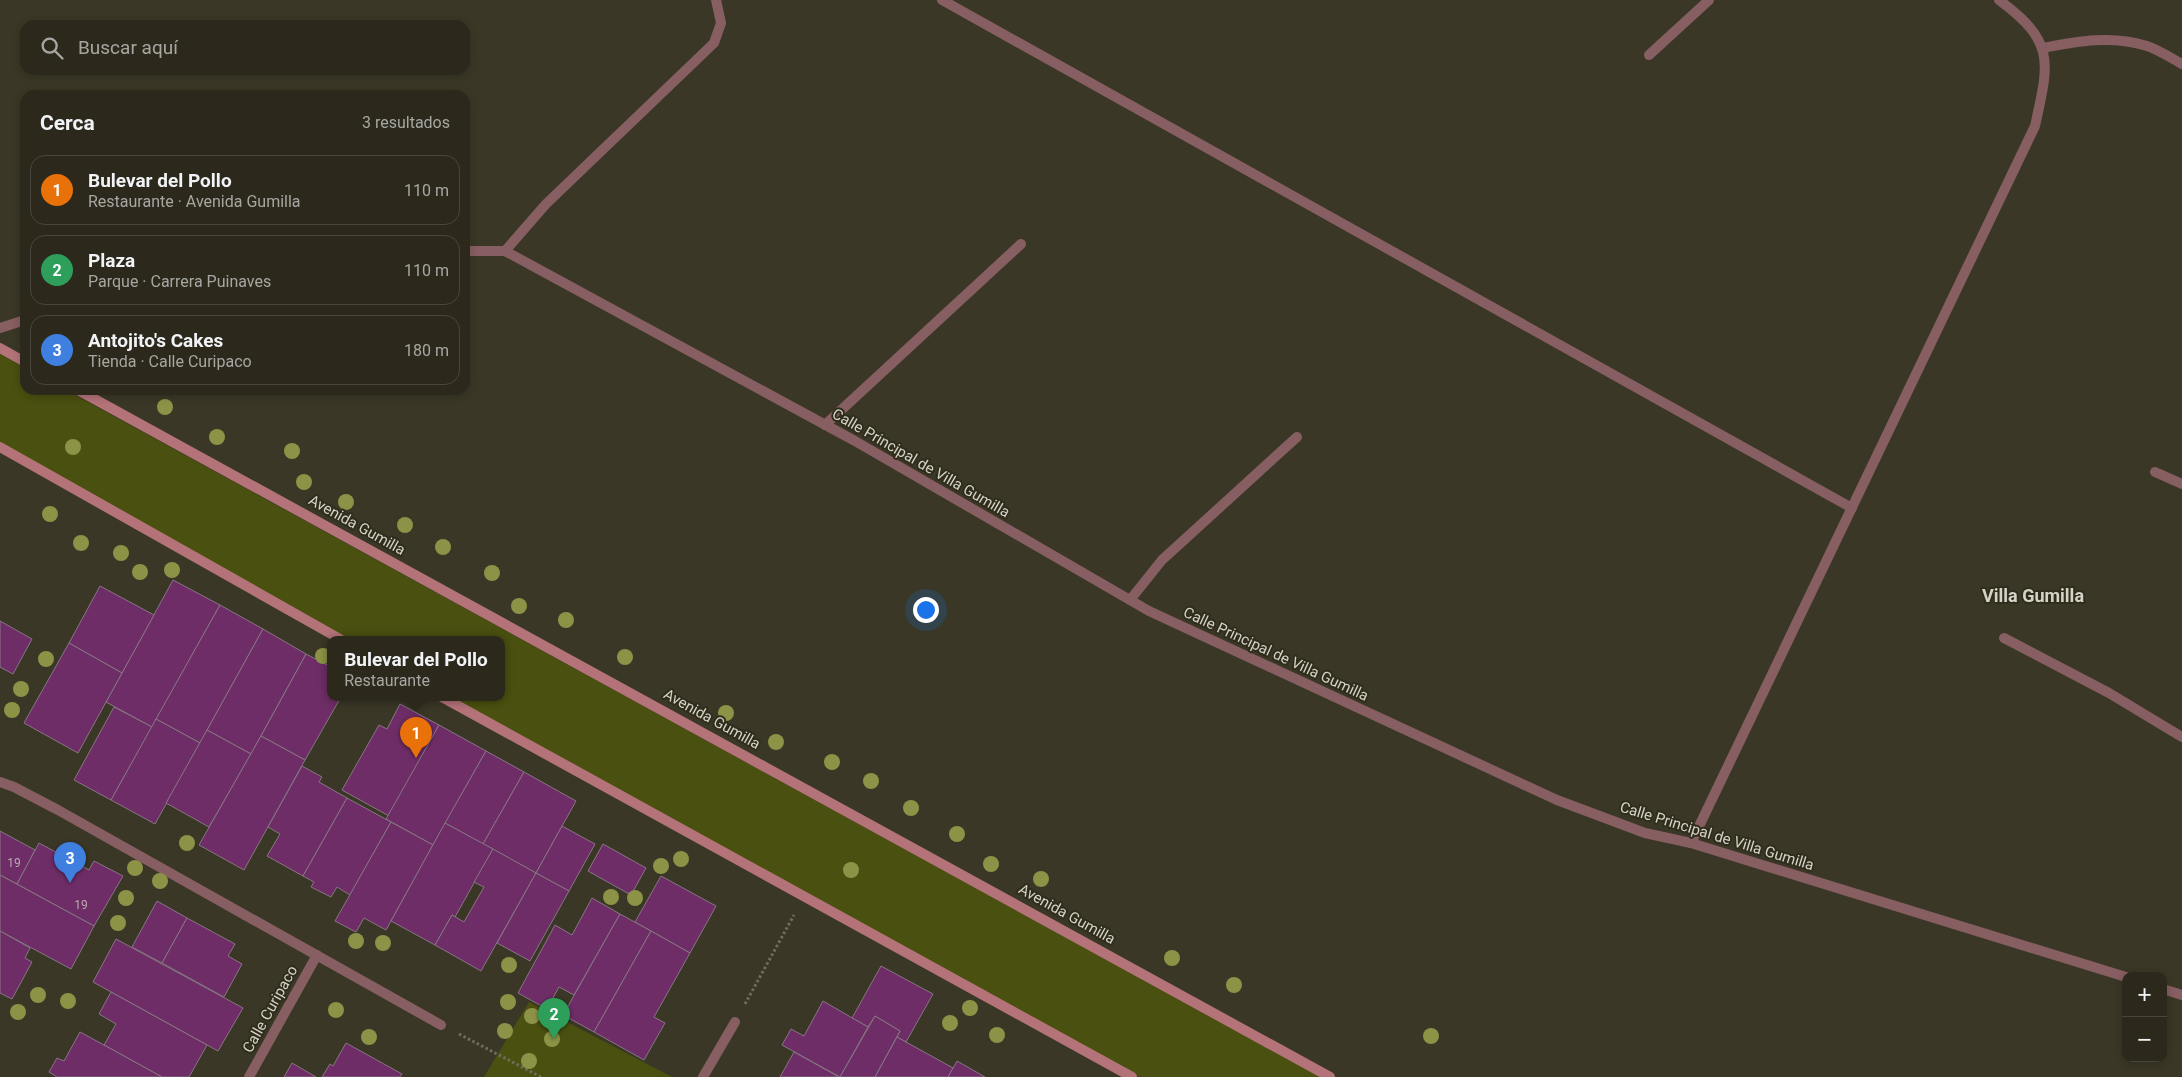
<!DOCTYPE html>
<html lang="es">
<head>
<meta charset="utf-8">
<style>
  :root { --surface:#2c291c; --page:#383529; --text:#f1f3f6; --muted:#a6a6a3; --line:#48453b; --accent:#ea580c }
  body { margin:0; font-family:Roboto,sans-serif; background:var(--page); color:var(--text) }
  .controls { position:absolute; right:15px; bottom:15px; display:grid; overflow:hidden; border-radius:10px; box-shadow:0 2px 8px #0003 }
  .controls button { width:45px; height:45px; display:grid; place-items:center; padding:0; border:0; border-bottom:1px solid var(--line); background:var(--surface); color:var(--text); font:25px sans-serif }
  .you { position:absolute; left:925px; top:609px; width:18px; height:18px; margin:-12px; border:4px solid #fff; border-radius:50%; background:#1a73e8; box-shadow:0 0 0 8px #1a73e833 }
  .badge { display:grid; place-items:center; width:32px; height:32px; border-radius:50%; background:var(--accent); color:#fff; font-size:16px; font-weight:700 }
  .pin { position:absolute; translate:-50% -41px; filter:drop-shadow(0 1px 2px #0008) }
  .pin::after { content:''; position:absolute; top:26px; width:18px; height:15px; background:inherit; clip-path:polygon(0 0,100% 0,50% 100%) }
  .popup { position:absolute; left:327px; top:636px; width:178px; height:65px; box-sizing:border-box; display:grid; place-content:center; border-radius:10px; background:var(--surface); filter:drop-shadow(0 1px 4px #0005); font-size:16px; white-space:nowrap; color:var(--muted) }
  .popup b { font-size:19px; color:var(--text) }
  .popup::after { content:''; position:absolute; left:50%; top:100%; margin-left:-10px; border:10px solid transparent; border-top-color:var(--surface) }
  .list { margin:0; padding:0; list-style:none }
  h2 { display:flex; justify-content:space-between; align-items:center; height:65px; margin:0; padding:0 20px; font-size:21px }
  h2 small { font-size:16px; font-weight:400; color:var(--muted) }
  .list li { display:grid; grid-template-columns:32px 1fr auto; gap:15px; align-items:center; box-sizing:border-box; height:70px; margin:0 10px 10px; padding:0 10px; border:1px solid var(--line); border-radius:15px }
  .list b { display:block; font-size:19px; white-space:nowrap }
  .list p { margin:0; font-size:16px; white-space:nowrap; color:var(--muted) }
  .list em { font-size:16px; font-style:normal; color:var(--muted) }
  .icon { flex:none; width:28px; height:28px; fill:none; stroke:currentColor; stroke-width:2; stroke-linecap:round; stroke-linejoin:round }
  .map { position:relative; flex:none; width:2182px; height:1077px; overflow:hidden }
  .search { position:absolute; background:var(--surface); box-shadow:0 2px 8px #0003; left:20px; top:20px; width:450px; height:55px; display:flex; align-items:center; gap:12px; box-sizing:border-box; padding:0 18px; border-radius:15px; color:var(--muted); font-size:19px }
  .panel { position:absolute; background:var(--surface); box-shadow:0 2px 8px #0003; left:20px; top:90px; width:450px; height:305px; border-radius:15px }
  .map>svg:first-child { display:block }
  .green { fill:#4a500f }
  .building { fill:#6e2d66; stroke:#877684 }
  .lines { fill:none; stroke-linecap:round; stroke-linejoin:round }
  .path { stroke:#6f6d5e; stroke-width:3; stroke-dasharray:2.5 2.5; stroke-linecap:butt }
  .minor { stroke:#875e62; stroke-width:10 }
  .secondary { stroke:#b37379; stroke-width:10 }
  .tree { fill:#8d9346 }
  .labels { text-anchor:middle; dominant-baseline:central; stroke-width:4; stroke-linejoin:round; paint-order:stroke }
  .number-label { font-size:12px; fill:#baaab0 }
  .street-label { font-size:15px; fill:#d4d3c8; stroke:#302d1c }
  .quarter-label { font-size:18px; font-weight:bold; fill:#d4d3c8; stroke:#302d1c }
</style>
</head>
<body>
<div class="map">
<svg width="2182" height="1077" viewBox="0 0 2182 1077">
  <rect width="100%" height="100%" fill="#3a3726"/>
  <g class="green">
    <polygon points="0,354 25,368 25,390 66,390 1321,1077 1139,1077 450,697 501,697 501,639 347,639 0,444"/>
    <polygon points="529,1002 672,1077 484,1077"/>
  </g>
  <g class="building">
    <polygon points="173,580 220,605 152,727 106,702"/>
    <polygon points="100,586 154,615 122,673 69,643"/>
    <polygon points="220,605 263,629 200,743 156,719"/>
    <polygon points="0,621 32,639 13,674 0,667"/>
    <polygon points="263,629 306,654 251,754 207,730"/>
    <polygon points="69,643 122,673 78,753 24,723"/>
    <polygon points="306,654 331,667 331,697 341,697 305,760 261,736"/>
    <polygon points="400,704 439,725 389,816 342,790 379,725 387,729"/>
    <polygon points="114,707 152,727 111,800 74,780"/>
    <polygon points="156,719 200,743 155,824 111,800"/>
    <polygon points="439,725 486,751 433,845 386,819"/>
    <polygon points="207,730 251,754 209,827 166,803"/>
    <polygon points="261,736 305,760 244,870 199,845"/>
    <polygon points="486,751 524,772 483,844 445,823"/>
    <polygon points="302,766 322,777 319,782 347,798 303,876 267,856 280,834 268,827"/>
    <polygon points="524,772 576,801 536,873 483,844"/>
    <polygon points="347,798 391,822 350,895 337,887 331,897 311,887 314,882 303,876"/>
    <polygon points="391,822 433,845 386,930 364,918 356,932 335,921"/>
    <polygon points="445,823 493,849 455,917 452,915 435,945 391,921"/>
    <polygon points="562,826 595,844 569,891 536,873"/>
    <polygon points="0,831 35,850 17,884 0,875"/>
    <polygon points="39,843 89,870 94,861 123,876 94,926 17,884"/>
    <polygon points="603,844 646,868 631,895 588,871"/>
    <polygon points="493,849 536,873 481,971 435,945 452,915 464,922 484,887 474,882"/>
    <polygon points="536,873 569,891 530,961 497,943"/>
    <polygon points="0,875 94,926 71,969 0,931"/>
    <polygon points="661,876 716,906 690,953 635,922"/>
    <polygon points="592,898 620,914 574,995 559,987 547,1009 518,993 555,925 572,935"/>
    <polygon points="157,901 187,918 162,963 132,947"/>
    <polygon points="620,914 651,931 594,1032 563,1015"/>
    <polygon points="187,918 235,944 228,956 242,964 224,997 162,963"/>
    <polygon points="0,931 30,948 25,958 32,962 12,999 0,993"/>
    <polygon points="651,931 690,953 654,1017 665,1023 644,1060 594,1032"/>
    <polygon points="116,939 243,1008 218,1051 93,982"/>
    <polygon points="881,966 933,994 906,1042 897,1037 900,1031 875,1016 868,1027 852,1018"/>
    <polygon points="111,992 207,1045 189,1077 162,1077 104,1045 116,1024 99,1014"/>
    <polygon points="823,1001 868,1027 840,1077 782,1045 791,1029 804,1036"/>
    <polygon points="875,1016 900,1031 875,1077 840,1077"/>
    <polygon points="80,1032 104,1045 162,1077 57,1077 49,1072 57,1058 64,1061"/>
    <polygon points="897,1037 953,1068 948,1077 875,1077"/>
    <polygon points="346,1043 402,1074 400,1077 322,1077 330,1064 333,1066"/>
    <polygon points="794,1052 839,1077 780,1077"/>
    <polygon points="957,1061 985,1077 948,1077"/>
    <polygon points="292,1063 316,1077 284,1077"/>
  </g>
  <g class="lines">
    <g class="path">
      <polyline points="745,1004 794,915"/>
      <polyline points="459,1034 541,1077"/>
    </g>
    <g class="minor">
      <polyline points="942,0 1852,508"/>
      <path d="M2043,48C2078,41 2112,35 2147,46C2159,50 2171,58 2182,64"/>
      <polyline points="1649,55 1709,0"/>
      <polyline points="465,251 505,251 855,441 1149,611 1557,800 1645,833 1691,843 2126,977"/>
      <polyline points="505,251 546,204 714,43 721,23 716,0"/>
      <polyline points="0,328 25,320"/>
      <polyline points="825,425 1021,244"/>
      <polyline points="2155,472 2182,484"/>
      <polyline points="1130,600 1162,560 1297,437"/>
      <polyline points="2004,638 2109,693 2182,737"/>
      <polyline points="0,782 14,787 58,810 441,1025"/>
      <path d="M1691,843L2035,126C2049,62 2056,42 1999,0"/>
      <polyline points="2163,989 2182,995"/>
      <polyline points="249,1077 317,955"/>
      <polyline points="703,1077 735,1022"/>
    </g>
    <g class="secondary">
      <polyline points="0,348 25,362"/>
      <polyline points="78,390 1330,1077"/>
      <polyline points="0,447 340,639"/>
      <polyline points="442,697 1132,1077"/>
    </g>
  </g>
  <g class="tree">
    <circle cx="165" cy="407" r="8"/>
    <circle cx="217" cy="437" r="8"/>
    <circle cx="73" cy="447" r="8"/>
    <circle cx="292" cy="451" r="8"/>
    <circle cx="304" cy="482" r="8"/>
    <circle cx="346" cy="502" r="8"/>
    <circle cx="50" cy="514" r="8"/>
    <circle cx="405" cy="525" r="8"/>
    <circle cx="81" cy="543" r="8"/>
    <circle cx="443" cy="547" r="8"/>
    <circle cx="121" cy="553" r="8"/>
    <circle cx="172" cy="570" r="8"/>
    <circle cx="140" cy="572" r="8"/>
    <circle cx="492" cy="573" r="8"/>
    <circle cx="519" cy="606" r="8"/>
    <circle cx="566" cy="620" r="8"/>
    <circle cx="323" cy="656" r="8"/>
    <circle cx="625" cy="657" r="8"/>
    <circle cx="46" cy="659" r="8"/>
    <circle cx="21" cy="689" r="8"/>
    <circle cx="12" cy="710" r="8"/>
    <circle cx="726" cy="713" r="8"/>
    <circle cx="776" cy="742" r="8"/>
    <circle cx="832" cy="762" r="8"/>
    <circle cx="871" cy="781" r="8"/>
    <circle cx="911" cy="808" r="8"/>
    <circle cx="957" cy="834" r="8"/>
    <circle cx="187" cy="843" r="8"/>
    <circle cx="681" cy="859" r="8"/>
    <circle cx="991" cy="864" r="8"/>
    <circle cx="661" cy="866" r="8"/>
    <circle cx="135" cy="868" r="8"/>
    <circle cx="851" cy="870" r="8"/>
    <circle cx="1041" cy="879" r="8"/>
    <circle cx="160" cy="881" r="8"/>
    <circle cx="611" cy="897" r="8"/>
    <circle cx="126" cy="898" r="8"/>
    <circle cx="635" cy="898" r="8"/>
    <circle cx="118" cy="923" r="8"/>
    <circle cx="356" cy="941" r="8"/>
    <circle cx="383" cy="943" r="8"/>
    <circle cx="1172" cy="958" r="8"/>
    <circle cx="509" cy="965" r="8"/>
    <circle cx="1234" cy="985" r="8"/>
    <circle cx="38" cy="995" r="8"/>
    <circle cx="68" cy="1001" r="8"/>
    <circle cx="508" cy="1002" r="8"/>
    <circle cx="970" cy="1008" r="8"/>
    <circle cx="336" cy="1010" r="8"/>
    <circle cx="18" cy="1012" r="8"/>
    <circle cx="532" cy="1016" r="8"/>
    <circle cx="950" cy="1023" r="8"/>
    <circle cx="505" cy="1031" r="8"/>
    <circle cx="997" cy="1035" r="8"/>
    <circle cx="1431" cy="1036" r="8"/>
    <circle cx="369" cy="1037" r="8"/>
    <circle cx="552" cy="1039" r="8"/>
    <circle cx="529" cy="1061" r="8"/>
  </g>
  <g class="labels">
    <g class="number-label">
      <text x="14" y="863">19</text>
      <text x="81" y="905">19</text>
    </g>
    <g class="street-label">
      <text transform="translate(921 463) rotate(30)">Calle Principal de Villa Gumilla</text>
      <text transform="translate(357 525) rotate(29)">Avenida Gumilla</text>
      <text transform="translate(1276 654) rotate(25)">Calle Principal de Villa Gumilla</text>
      <text transform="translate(712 719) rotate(29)">Avenida Gumilla</text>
      <text transform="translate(1717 836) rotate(17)">Calle Principal de Villa Gumilla</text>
      <text transform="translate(1067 914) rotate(29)">Avenida Gumilla</text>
      <text transform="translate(270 1009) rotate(-61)">Calle Curipaco</text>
    </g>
    <g class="quarter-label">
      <text x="2033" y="595">Villa Gumilla</text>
    </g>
  </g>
</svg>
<div class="controls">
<button>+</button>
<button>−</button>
</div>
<div class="you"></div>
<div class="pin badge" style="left:416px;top:758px;background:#e8710a">1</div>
<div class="popup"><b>Bulevar del Pollo</b>Restaurante</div>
<div class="pin badge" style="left:554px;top:1039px;background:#2e9e5b">2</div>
<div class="pin badge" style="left:70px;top:883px;background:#3f7fe0">3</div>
<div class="search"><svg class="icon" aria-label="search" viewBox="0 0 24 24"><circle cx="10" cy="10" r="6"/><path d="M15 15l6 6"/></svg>Buscar aquí</div>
<section class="panel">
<h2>Cerca<small>3 resultados</small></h2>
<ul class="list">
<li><span class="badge" style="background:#e8710a">1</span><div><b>Bulevar del Pollo</b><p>Restaurante · Avenida Gumilla</p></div><em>110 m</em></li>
<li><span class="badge" style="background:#2e9e5b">2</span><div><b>Plaza</b><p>Parque · Carrera Puinaves</p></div><em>110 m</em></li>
<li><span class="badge" style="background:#3f7fe0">3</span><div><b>Antojito's Cakes</b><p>Tienda · Calle Curipaco</p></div><em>180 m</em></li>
</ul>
</section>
</div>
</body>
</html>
